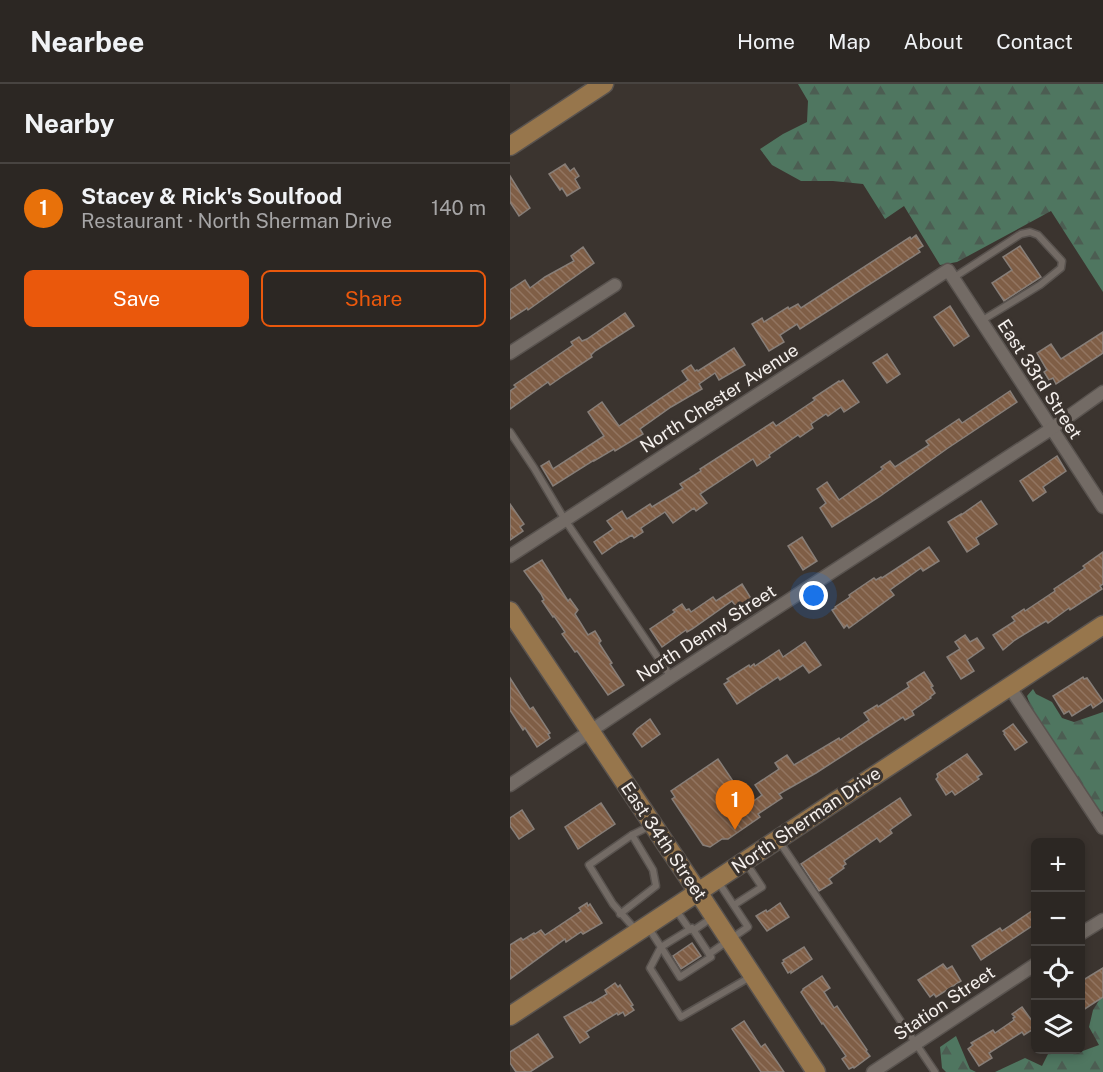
<!DOCTYPE html>
<html lang="en">
<head>
<meta charset="utf-8">
<style>
  :root { --surface:#2c2723; --page:#342f2b; --text:#f1f3f6; --muted:#a6a5a6; --line:#484441; --accent:#ea580c }
  body { margin:0; font-family:"Public Sans",sans-serif; background:var(--page); color:var(--text) }
  .controls { position:absolute; right:18px; bottom:18px; display:grid; overflow:hidden; border-radius:9px; box-shadow:0 3px 9px #0003 }
  .controls button { width:54px; height:54px; display:grid; place-items:center; padding:0; border:0; border-bottom:2px solid var(--line); background:var(--surface); color:var(--text); font:30px sans-serif }
  .you { position:absolute; left:304px; top:512px; width:21px; height:21px; margin:-15px; border:4px solid #fff; border-radius:50%; background:#1a73e8; box-shadow:0 0 0 9px #1a73e833 }
  .badge { display:grid; place-items:center; width:39px; height:39px; border-radius:50%; background:var(--accent); color:#fff; font-size:20px; font-weight:700 }
  .pin { position:absolute; translate:-50% -50px; filter:drop-shadow(0 2px 3px #0008) }
  .pin::after { content:''; position:absolute; top:32px; width:21px; height:18px; background:inherit; clip-path:polygon(0 0,100% 0,50% 100%) }
  .list { margin:0; padding:0; list-style:none }
  h2 { display:flex; justify-content:space-between; align-items:center; height:78px; margin:0; padding:0 24px; font-size:26px }
  h2 small { font-size:20px; font-weight:400; color:var(--muted) }
  .list li { display:grid; grid-template-columns:39px 1fr auto; gap:18px; align-items:center; box-sizing:border-box; height:90px; padding:0 24px; border-top:2px solid var(--line) }
  .list b { display:block; font-size:22px; white-space:nowrap }
  .list p { margin:0; font-size:20px; white-space:nowrap; color:var(--muted) }
  .list em { font-size:20px; font-style:normal; color:var(--muted) }
  .actions { display:flex; gap:12px; padding:18px 24px }
  .actions a { flex:1; padding:14px 0; border:2px solid var(--accent); border-radius:9px; text-align:center; font-size:21px; color:var(--accent) }
  .actions .main { background:var(--accent); color:#fff }
  .icon { flex:none; width:33px; height:33px; fill:none; stroke:currentColor; stroke-width:2; stroke-linecap:round; stroke-linejoin:round }
  .map { position:relative; flex:none; width:593px; height:988px; overflow:hidden }
  header { display:flex; align-items:center; gap:36px; box-sizing:border-box; height:84px; padding:0 30px; background:var(--surface); border-bottom:2px solid var(--line) }
  header strong { font-size:28px }
  nav { display:flex; gap:33px; margin-inline-start:auto; font-size:21px }
  main { display:flex }
  aside { flex:1; background:var(--surface) }
  .map>svg:first-child { display:block }
  .forest { fill:url(#forest-firs) }
  .building { fill:url(#building-back-hatch); stroke:#877e78; stroke-width:1.5 }
  .lines { fill:none; stroke-linecap:round; stroke-linejoin:round }
  .lane-casing { stroke:#59534f; stroke-width:9 }
  .street-casing { stroke:#59534f; stroke-width:15 }
  .secondary-casing { stroke:#59534f; stroke-width:21 }
  .lane { stroke:#736b65; stroke-width:6 }
  .street { stroke:#736b65; stroke-width:12 }
  .secondary { stroke:#97764c; stroke-width:18 }
  .labels { text-anchor:middle; dominant-baseline:central; stroke-width:6; stroke-linejoin:round; paint-order:stroke }
  .street-label { font-size:18px; fill:#f5f0ed; stroke:#3b342f }
</style>
</head>
<body>
<header>
<strong>Nearbee</strong>
<nav><a>Home</a><a>Map</a><a>About</a><a>Contact</a></nav>
</header>
<main>
<aside>
<h2>Nearby<small></small></h2>
<ul class="list">
<li><span class="badge" style="background:#e8710a">1</span><div><b>Stacey &amp; Rick's Soulfood</b><p>Restaurant · North Sherman Drive</p></div><em>140 m</em></li>
</ul>
<div class="actions"><a class="main">Save</a><a>Share</a></div>
</aside>
<div class="map">
<svg width="593" height="988" viewBox="0 0 593 988">
  <defs>
    <pattern id="forest-firs" width="22" height="20" patternUnits="userSpaceOnUse" patternTransform="scale(1.5)"><rect width="22" height="20" fill="#4f7660"/><path d="M5 1l3.5 6h-7zM16 11l3.5 6h-7z" fill="#4c5d52"/></pattern>
    <pattern id="building-back-hatch" width="6" height="6" patternUnits="userSpaceOnUse" patternTransform="scale(1.5)"><rect width="6" height="6" fill="#7f5e46"/><path d="M-1 5l2 2M0 0l6 6M5-1l2 2" fill="none" stroke="#927561"/></pattern>
  </defs>
  <rect width="100%" height="100%" fill="#3b342f"/>
  <g class="forest">
    <polygon points="288,0 593,0 593,208 541,127 447,178 430,181 394,122 375,135 353,100 323,97 291,97 262,81 250,65 273,50 297,38 298,17"/>
    <polygon points="523,605 526,610 542,618 552,634 564,638 593,628 593,727 590,729 523,629 517,612"/>
    <polygon points="593,910 593,988 485,988 515,974 532,982 540,966 566,966 570,968 589,961 579,943 583,926"/>
    <polygon points="446,952 460,985 466,988 436,988 432,984 430,963"/>
  </g>
  <g class="building">
    <polygon points="55,80 60,87 64,84 69,92 65,95 70,104 57,112 52,104 50,106 39,90"/>
    <polygon points="0,92 20,124 9,132 0,118"/>
    <polygon points="406,151 413,162 408,165 410,168 290,245 287,240 270,251 274,258 259,267 242,240 252,234 254,238 278,223 279,225 288,220 291,224 400,153 401,155"/>
    <polygon points="510,162 531,193 494,217 482,199 502,186 493,173"/>
    <polygon points="73,163 84,179 18,226 17,224 0,235 0,206 15,196 20,204 35,193 64,177 61,172"/>
    <polygon points="440,222 459,252 444,262 424,233"/>
    <polygon points="115,229 124,242 85,267 81,271 82,273 56,290 40,301 38,298 0,325 0,307 6,303 4,301 63,261 61,258 69,253 72,257 77,255"/>
    <polygon points="593,248 593,269 546,300 543,294 539,296 534,288 537,286 527,269 541,260 551,275"/>
    <polygon points="224,264 235,281 209,296 205,289 189,300 192,305 161,323 130,345 133,350 105,367 104,365 84,377 84,376 43,402 31,382 39,377 43,385 94,352 78,328 92,318 109,342 178,296 172,287 181,281 185,287 187,286 188,287"/>
    <polygon points="377,270 390,290 377,299 363,279"/>
    <polygon points="333,296 349,318 334,328 331,323 318,332 316,330 301,340 303,344 290,353 288,351 259,371 260,373 247,382 243,375 216,393 190,410 197,419 186,427 184,424 163,439 155,428 131,444 133,448 124,454 122,451 111,458 111,457 92,470 84,458 103,445 97,437 112,427 117,435 140,420 142,423 173,404 170,400 191,387 190,385 263,338 266,342 305,316 303,314 329,297 330,298"/>
    <polygon points="500,307 507,318 438,364 369,413 322,443 310,424 316,419 307,405 317,398 329,416 373,385 371,383 380,377 385,383 419,361 416,357 449,335 452,339"/>
    <polygon points="547,372 556,387 533,403 536,408 523,417 510,397"/>
    <polygon points="471,417 487,440 466,454 469,460 457,468 438,438 451,430 451,431"/>
    <polygon points="0,420 14,440 10,443 13,447 0,456"/>
    <polygon points="292,453 307,477 293,486 278,462"/>
    <polygon points="419,463 429,477 413,487 411,484 380,506 384,511 339,544 337,541 334,544 322,526 326,524 325,523 340,513 339,511 364,494 366,496 371,493 372,494"/>
    <polygon points="593,468 593,500 590,502 592,505 560,526 559,524 538,539 536,537 505,556 493,566 483,551 505,537 502,533 514,525 515,527 545,507 544,505 575,484 573,482"/>
    <polygon points="32,476 58,517 60,515 68,526 65,530 78,551 85,547 91,557 89,559 102,579 100,580 114,601 98,611 67,567 65,568 52,550 55,548 44,532 43,533 32,517 34,516 31,510 14,487"/>
    <polygon points="232,500 242,516 228,525 222,517 182,545 177,548 176,546 152,563 140,545 165,528 163,526 172,520 176,526 179,525 181,528 203,513 206,517"/>
    <polygon points="455,551 460,558 467,554 474,564 457,576 464,587 451,595 437,573 450,565 445,558"/>
    <polygon points="295,558 311,581 299,589 293,581 270,596 268,593 227,620 214,600 219,597 217,595 239,581 240,583 244,580 245,582 269,566 273,573"/>
    <polygon points="414,588 423,602 421,603 425,609 420,613 421,614 402,627 404,631 395,636 393,633 306,689 269,710 272,714 248,730 250,733 218,755 212,755 200,763 193,761 162,715 165,713 161,707 208,675 227,703 220,708 232,725 252,711 245,701 269,685 265,679 277,671 284,681 329,654 330,656 359,636 354,629 367,621 368,623 399,603 397,599"/>
    <polygon points="573,593 574,595 577,594 593,617 583,624 581,620 562,632 559,627 554,630 543,612"/>
    <polygon points="0,594 20,625 23,623 40,649 38,650 40,654 27,663 15,644 13,646 0,626"/>
    <polygon points="140,635 150,650 132,663 123,650 127,645"/>
    <polygon points="503,640 517,658 505,666 494,650 495,649 493,647"/>
    <polygon points="457,670 472,690 467,693 469,695 445,711 442,707 436,711 426,695 428,693 427,690"/>
    <polygon points="390,714 401,731 380,746 382,749 370,758 367,754 334,777 336,780 333,782 334,784 319,795 322,799 309,807 291,780"/>
    <polygon points="91,719 105,740 68,765 55,743"/>
    <polygon points="12,726 24,745 9,755 0,742 0,734"/>
    <polygon points="77,819 78,822 80,820 92,839 73,850 71,848 56,858 55,855 0,895 0,861 11,854 13,856 24,849 25,850 31,846 35,851 71,827 69,824"/>
    <polygon points="270,819 279,833 257,847 246,832 256,826 257,828"/>
    <polygon points="525,825 525,840 471,876 462,862 490,844 492,847"/>
    <polygon points="182,859 191,872 171,885 163,872"/>
    <polygon points="294,863 302,875 281,889 281,887 278,889 272,879 274,878 273,876"/>
    <polygon points="433,880 437,885 442,882 451,897 426,913 424,910 420,913 408,896"/>
    <polygon points="593,884 593,913 570,928 570,898"/>
    <polygon points="312,892 320,904 314,908 324,924 327,922 357,966 356,967 360,972 344,984 343,983 339,985 332,975 336,972 313,939 312,940 291,908 293,906 293,905"/>
    <polygon points="105,899 108,903 110,901 123,921 121,922 124,926 115,932 113,928 108,931 107,929 76,948 79,953 70,959 54,933 81,918 82,919 97,910 95,906"/>
    <polygon points="512,923 525,941 525,944 514,951 512,948 479,969 482,974 469,982 458,965 463,961 461,959 483,946 485,949 504,936 503,934 505,933 502,930"/>
    <polygon points="234,937 251,963 255,960 274,988 251,988 222,945"/>
    <polygon points="28,950 43,973 20,988 6,988 0,979 0,968"/>
  </g>
  <g class="lines">
    <g class="lane-casing">
      <g id="lane">
        <polyline points="443,194 511,150 520,148 528,151 552,177 551,184 530,201 471,237"/>
        <polyline points="0,348 24,384 55,436 161,593"/>
        <polyline points="269,757 425,988"/>
        <polyline points="224,821 252,803 236,779"/>
        <polyline points="166,826 180,846"/>
        <polyline points="110,830 146,802 143,786 122,751"/>
        <polyline points="138,843 151,863 140,884 171,933 242,892"/>
        <polygon points="182,844 201,873 170,893 151,863"/>
        <polyline points="125,845 103,820 79,781 122,751 142,741"/>
        <polyline points="184,846 203,833"/>
        <polyline points="199,870 238,843 207,796"/>
      </g>
    </g>
    <g class="street-casing">
      <g id="street">
        <polyline points="0,269 105,201"/>
        <polyline points="0,472 438,186 593,423"/>
        <polyline points="499,602 593,744"/>
        <polyline points="0,701 161,593 541,345 593,308"/>
        <polyline points="570,850 593,836"/>
        <polyline points="363,988 526,880"/>
      </g>
    </g>
    <g class="secondary-casing">
      <g id="secondary">
        <polyline points="0,62 94,0"/>
        <polyline points="0,527 188,808 306,988"/>
        <polyline points="0,932 593,541"/>
      </g>
    </g>
    <use href="#lane" class="lane"/>
    <use href="#street" class="street"/>
    <use href="#secondary" class="secondary"/>
  </g>
  <g class="labels">
    <g class="street-label">
      <text transform="translate(530 295) rotate(57)">East 33rd Street</text>
      <text transform="translate(209 314) rotate(-33)">North Chester Avenue</text>
      <text transform="translate(196 549) rotate(-33)">North Denny Street</text>
      <text transform="translate(296 736) rotate(-34)">North Sherman Drive</text>
      <text transform="translate(154 757) rotate(56)">East 34th Street</text>
      <text transform="translate(434 919) rotate(-34)">Station Street</text>
    </g>
  </g>
</svg>
<div class="controls">
<button>+</button>
<button>−</button>
<button><svg class="icon" aria-label="locate" viewBox="0 0 24 24"><circle cx="12" cy="12" r="6"/><path d="M12 2v4M12 18v4M2 12h4M18 12h4"/></svg></button>
<button><svg class="icon" aria-label="layers" viewBox="0 0 24 24"><path d="M12 4l9 5-9 5-9-5zM3 14l9 5 9-5"/></svg></button>
</div>
<div class="you"></div>
<div class="pin badge" style="left:225px;top:746px;background:#e8710a">1</div>
</div>
</main>
</body>
</html>
